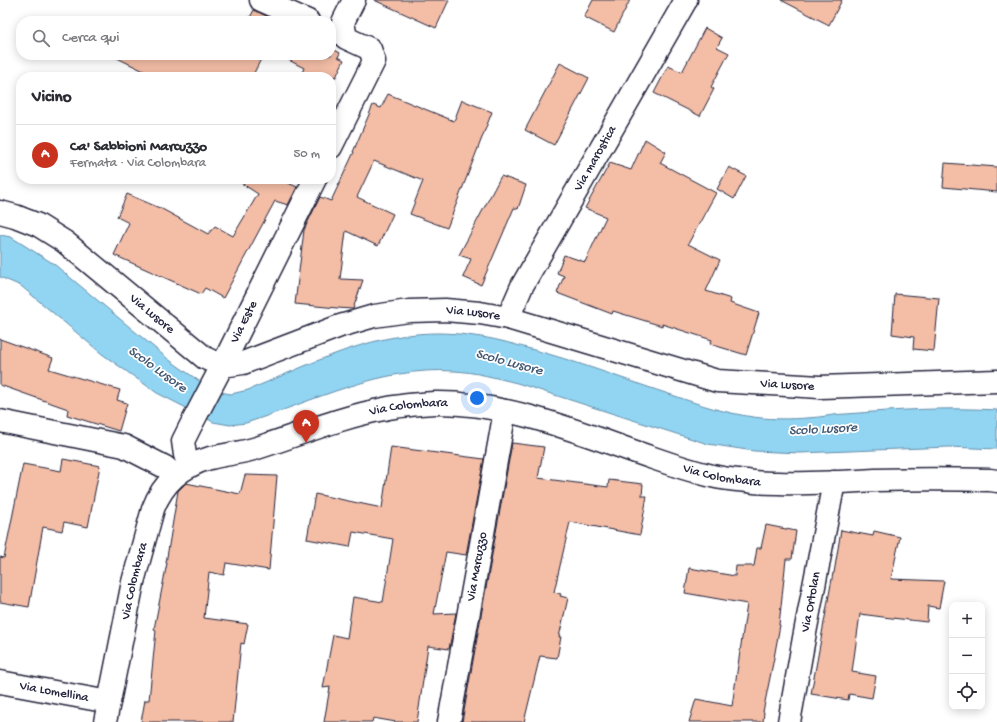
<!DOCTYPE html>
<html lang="it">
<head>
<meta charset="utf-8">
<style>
  :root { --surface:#fff; --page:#f2f2f3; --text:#2b2b33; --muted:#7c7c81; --line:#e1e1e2; --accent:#c8321e }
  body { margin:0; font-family:"Gochi Hand",sans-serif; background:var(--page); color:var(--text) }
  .controls { position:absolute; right:12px; bottom:12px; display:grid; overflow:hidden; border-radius:8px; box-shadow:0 2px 10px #0003 }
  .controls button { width:36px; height:36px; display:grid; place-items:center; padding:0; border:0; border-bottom:1px solid var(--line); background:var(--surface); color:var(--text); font:20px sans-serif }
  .you { position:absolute; left:477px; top:398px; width:14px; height:14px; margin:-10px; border:3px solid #fff; border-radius:50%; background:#1a73e8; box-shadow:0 0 0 6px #1a73e833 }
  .badge { display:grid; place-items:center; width:26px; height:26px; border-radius:50%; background:var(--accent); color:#fff; font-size:13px; font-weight:700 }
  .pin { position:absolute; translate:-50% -33px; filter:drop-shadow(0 1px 2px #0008) }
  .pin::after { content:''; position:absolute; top:21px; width:14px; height:12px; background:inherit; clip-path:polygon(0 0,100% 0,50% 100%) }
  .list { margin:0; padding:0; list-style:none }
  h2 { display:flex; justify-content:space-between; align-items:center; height:52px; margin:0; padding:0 16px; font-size:17px }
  h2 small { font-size:13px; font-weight:400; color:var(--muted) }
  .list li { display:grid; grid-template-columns:26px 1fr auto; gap:12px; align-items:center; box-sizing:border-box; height:60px; padding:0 16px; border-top:1px solid var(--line) }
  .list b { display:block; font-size:15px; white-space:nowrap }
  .list p { margin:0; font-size:13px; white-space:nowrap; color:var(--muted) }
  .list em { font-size:13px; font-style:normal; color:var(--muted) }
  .icon { flex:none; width:22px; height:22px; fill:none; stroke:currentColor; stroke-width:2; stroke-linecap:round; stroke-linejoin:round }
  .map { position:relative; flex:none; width:997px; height:722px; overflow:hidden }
  .search { position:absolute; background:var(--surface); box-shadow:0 2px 10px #0003; left:16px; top:16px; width:320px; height:44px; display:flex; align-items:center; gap:10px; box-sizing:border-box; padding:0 14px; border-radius:16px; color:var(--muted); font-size:15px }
  .panel { position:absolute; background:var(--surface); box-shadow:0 2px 10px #0003; left:16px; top:72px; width:320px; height:112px; border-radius:16px }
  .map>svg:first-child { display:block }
  .water { fill:#91d5f2; stroke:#658da9 }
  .building { fill:#f3bda6; stroke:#22223b }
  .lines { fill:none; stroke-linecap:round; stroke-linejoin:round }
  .minor-casing { stroke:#22223b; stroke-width:25 }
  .minor { stroke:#fff; stroke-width:22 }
  .labels { text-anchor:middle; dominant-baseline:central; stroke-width:3.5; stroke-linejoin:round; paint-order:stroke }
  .street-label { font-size:13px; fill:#22223b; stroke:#fff }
  .water-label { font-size:14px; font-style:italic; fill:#435872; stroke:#fff }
</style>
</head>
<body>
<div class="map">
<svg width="997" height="722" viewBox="0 0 997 722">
  <rect width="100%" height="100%" fill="#fff"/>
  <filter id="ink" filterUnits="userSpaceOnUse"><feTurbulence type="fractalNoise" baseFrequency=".025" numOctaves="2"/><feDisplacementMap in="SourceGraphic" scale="8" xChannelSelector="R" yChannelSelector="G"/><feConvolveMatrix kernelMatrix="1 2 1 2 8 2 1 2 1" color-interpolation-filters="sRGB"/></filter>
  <g filter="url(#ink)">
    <path class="water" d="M0,235L11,237L54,264L168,359L209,388L220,392L231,394L248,390C297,370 348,344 401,336C425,332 451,332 474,336C492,338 510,343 527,348C577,361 625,380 675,396C700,405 726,413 753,417C775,420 798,419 819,417C828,416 837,414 846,414C896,410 947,407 997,410V449L949,447L800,453L754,451L708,444L517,383C496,378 475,372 454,371C381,366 314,401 246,423L230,425L213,422L206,418L157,393L102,354L21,286L0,277Z"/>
    <g class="building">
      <polygon points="374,0 449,0 436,28"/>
      <polygon points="593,0 630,0 614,32 584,17"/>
      <polygon points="781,0 842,0 829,25"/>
      <polygon points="254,10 256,11 277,21 248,21"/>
      <polygon points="705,28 722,38 717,47 729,53 711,87 714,89 700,116 654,93 668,66 682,72"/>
      <polygon points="331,48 340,53 338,57 344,60 336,77 300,77 304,68 279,55 331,55"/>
      <polygon points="111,55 263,55 252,77 156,77"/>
      <polygon points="560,63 589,78 554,145 525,130"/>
      <polygon points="388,94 454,121 462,100 492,112 447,228 410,214 423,181 374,161 357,197 393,214 378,246 346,231 340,279 363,280 353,309 337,308 295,304 304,230 320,197 331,201 354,152 353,152 373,105 381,108"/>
      <polygon points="645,139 666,152 660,163 716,193 688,244 720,260 706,291 731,299 730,303 759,313 746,355 710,344 712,340 662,324 662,326 613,311 612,314 557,293 564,276 557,273 564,255 585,262 606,217 585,208 610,163 631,170"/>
      <polygon points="945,163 997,167 997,192 943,187"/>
      <polygon points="729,167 746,176 734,199 717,189"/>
      <polygon points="501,176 526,185 518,209 514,208 481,285 463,277 471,259 459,255"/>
      <polygon points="235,179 287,179 286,182 297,187 288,205 275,201 223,298 205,288 201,294 114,255 129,223 117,217 127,194 162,209 208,234 215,226 233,236 258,194"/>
      <polygon points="895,294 939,298 934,351 913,349 914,337 892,334"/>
      <polygon points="0,339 53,358 49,369 120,390 117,400 127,403 119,431 67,415 68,409 0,385"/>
      <polygon points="512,443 544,447 538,478 608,487 609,480 643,484 642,496 647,496 640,535 570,522 554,592 561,594 560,596 568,598 559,637 561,637 557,658 540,656 524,722 462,722"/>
      <polygon points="391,447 484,459 466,555 446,552 434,614 456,613 449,649 428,646 417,722 396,722 373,718 372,722 324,722 330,687 323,688 333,635 347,638 353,597 383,602 393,539 353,532 350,547 307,539 315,494 382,508"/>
      <polygon points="63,459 100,466 88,527 64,522 62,531 43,527 29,607 0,602 0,557 4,558 23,464 61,471"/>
      <polygon points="245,475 277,476 269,570 226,563 224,575 209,572 204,618 248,624 244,644 241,643 233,722 141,722 145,700 149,700 156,630 154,629 167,563 166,563 178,491 186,483 240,494"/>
      <polygon points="766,525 796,531 792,559 786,559 779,625 780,625 774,658 763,712 764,712 763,722 689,722 696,699 732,706 747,604 685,593 689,568 735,576 736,566 754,566 757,548 761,548"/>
      <polygon points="841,530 873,536 874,531 900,537 891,579 944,581 939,608 928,606 927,622 883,617 860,614 852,672 876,676 872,698 849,694 848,700 811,694 833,573 834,573"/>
    </g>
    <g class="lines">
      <g class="minor-casing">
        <g id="minor">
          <polyline points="261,0 308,21"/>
          <polyline points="331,147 374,61 370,49 346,38 343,22 354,0"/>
          <path id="s1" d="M0,212L15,216L38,225L65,242L205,358L222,366L243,363L340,326L374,316L409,311L445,310L480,313L508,318L717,381L820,387L997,381"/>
          <path id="s2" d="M508,318L522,286L686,0"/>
          <polyline points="0,421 124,446 165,467 175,475"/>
          <path id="s3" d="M190,466L185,455L183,441L190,427L222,366L315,179"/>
          <path id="s4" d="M0,682L109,702"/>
          <path id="s5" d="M105,722L133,582L153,509C163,482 182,466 210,458C226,454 242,453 257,448C298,435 341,417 384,409C401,405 419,404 436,403C509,402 585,435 653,458C673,465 692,471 712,476C724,479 736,480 747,481C757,483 768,483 778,483C810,484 843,482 875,480C913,479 952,479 990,480L997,481"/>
          <path id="s6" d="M449,722L505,411"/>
          <path id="s7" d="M789,722L804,638L834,482"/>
        </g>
      </g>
      <use href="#minor" class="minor"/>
    </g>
  </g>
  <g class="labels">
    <g class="street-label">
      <text stroke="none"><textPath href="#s2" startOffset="182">Via marostica</textPath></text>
      <text stroke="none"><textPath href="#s1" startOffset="185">Via Lusore</textPath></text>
      <text stroke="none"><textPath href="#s1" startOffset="533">Via Lusore</textPath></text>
      <text stroke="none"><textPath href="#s3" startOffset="160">Via Este</textPath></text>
      <text stroke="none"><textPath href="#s1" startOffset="857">Via Lusore</textPath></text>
      <text stroke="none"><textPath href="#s5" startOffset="504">Via Colombara</textPath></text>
      <text stroke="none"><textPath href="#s5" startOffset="828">Via Colombara</textPath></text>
      <text stroke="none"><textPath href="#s6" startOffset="158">Via Marcuzzo</textPath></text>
      <text stroke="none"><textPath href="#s5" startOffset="144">Via Colombara</textPath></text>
      <text stroke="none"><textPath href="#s7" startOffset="122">Via Ortolan</textPath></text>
      <text stroke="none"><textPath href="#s4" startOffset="55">Via Lomellina</textPath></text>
    </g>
    <g class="water-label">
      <text transform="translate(509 363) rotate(15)">Scolo Lusore</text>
      <text transform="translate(157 370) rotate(36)">Scolo Lusore</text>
      <text transform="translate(823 430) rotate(-3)">Scolo Lusore</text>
    </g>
  </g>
</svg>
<div class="controls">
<button>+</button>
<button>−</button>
<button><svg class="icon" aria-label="locate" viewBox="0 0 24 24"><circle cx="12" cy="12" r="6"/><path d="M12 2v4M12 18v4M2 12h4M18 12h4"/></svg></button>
</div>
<div class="you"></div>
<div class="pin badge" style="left:306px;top:443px">A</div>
<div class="search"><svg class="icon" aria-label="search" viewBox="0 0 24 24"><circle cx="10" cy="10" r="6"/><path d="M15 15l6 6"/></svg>Cerca qui</div>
<section class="panel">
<h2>Vicino<small></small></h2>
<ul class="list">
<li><span class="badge">A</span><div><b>Ca' Sabbioni Marcuzzo</b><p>Fermata · Via Colombara</p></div><em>50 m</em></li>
</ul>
</section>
</div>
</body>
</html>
